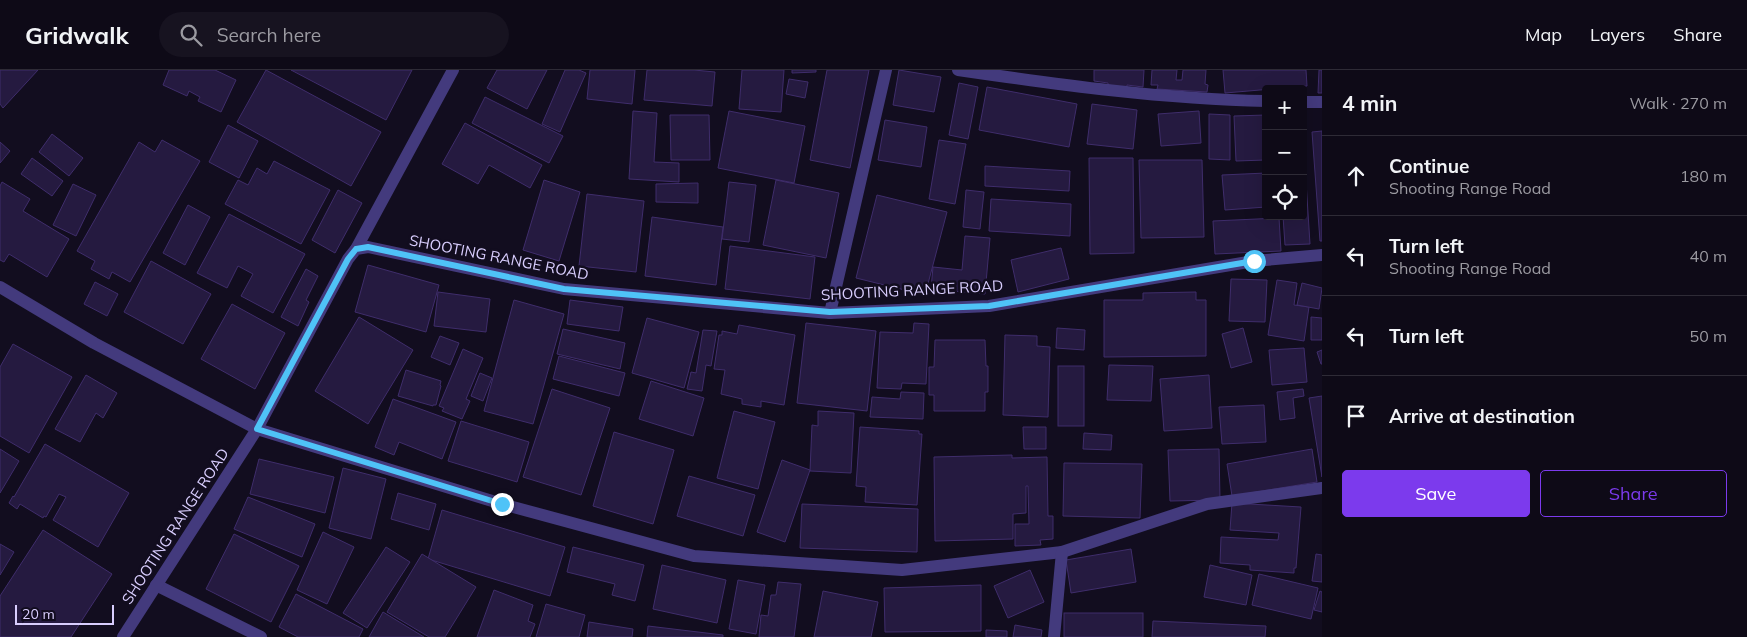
<!DOCTYPE html>
<html lang="en">
<head>
<meta charset="utf-8">
<style>
  :root { --surface:#0e0a17; --page:#171320; --text:#f1f3f6; --muted:#9b9aa1; --line:#2e2b36; --accent:#7c3aed }
  body { margin:0; font-family:Mulish,sans-serif; background:var(--page); color:var(--text) }
  .controls { position:absolute; right:15px; top:15px; display:grid; overflow:hidden; border-radius:5px; box-shadow:0 5px 20px #0002 }
  .controls button { width:45px; height:45px; display:grid; place-items:center; padding:0; border:0; border-bottom:1px solid var(--line); background:var(--surface); color:var(--text); font:25px sans-serif }
  .scale { position:absolute; left:15px; bottom:12px; width:99px; box-sizing:border-box; padding-left:5px; border:2px solid #d8cdfd; border-top:0; font-size:14px; line-height:18px; white-space:nowrap; color:#d8cdfd; -webkit-text-stroke:4px #120d1f; paint-order:stroke }
  .stop { position:absolute; width:15px; height:15px; margin:-11px; border:4px solid #4fc3f7; border-radius:50%; background:#fff }
  .stop.end { background:#4fc3f7; border-color:#fff; box-shadow:0 1px 5px #0008 }
  .list { margin:0; padding:0; list-style:none }
  h2 { display:flex; justify-content:space-between; align-items:center; height:65px; margin:0; padding:0 20px; font-size:21px }
  h2 small { font-size:16px; font-weight:400; color:var(--muted) }
  .list li { display:grid; grid-template-columns:32px 1fr auto; gap:15px; align-items:center; box-sizing:border-box; height:80px; padding:0 20px; border-top:1px solid var(--line) }
  .list b { display:block; font-size:19px; white-space:nowrap }
  .list p { margin:0; font-size:16px; white-space:nowrap; color:var(--muted) }
  .list em { font-size:16px; font-style:normal; color:var(--muted) }
  .actions { display:flex; gap:10px; padding:15px 20px }
  .actions a { flex:1; padding:11px 0; border:1px solid var(--accent); border-radius:5px; text-align:center; font-size:18px; color:var(--accent) }
  .actions .main { background:var(--accent); color:#fff }
  .icon { flex:none; width:28px; height:28px; fill:none; stroke:currentColor; stroke-width:2; stroke-linecap:round; stroke-linejoin:round }
  .map { position:relative; flex:none; width:1322px; height:567px; overflow:hidden }
  header { display:flex; align-items:center; gap:30px; box-sizing:border-box; height:70px; padding:0 25px; background:var(--surface); border-bottom:1px solid var(--line) }
  header strong { font-size:24px }
  nav { display:flex; gap:28px; margin-inline-start:auto; font-size:18px }
  .search { width:350px; height:45px; background:var(--page); display:flex; align-items:center; gap:12px; box-sizing:border-box; padding:0 18px; border-radius:28px; color:var(--muted); font-size:19px }
  main { display:flex }
  aside { flex:1; background:var(--surface) }
  .map>svg:first-child { display:block }
  .building { fill:#251a40; stroke:#3f2d6b }
  .lines { fill:none; stroke-linecap:round; stroke-linejoin:round }
  .minor { stroke:#433a7d; stroke-width:12 }
  .route { stroke:#4fc3f7; stroke-width:6 }
  .labels { text-anchor:middle; dominant-baseline:central; stroke-width:5; stroke-linejoin:round; paint-order:stroke }
  .street-label { font-size:15px; fill:#d8cdfd; stroke:#120d1f }
</style>
</head>
<body>
<header>
<strong>Gridwalk</strong>
<div class="search"><svg class="icon" aria-label="search" viewBox="0 0 24 24"><circle cx="10" cy="10" r="6"/><path d="M15 15l6 6"/></svg>Search here</div>
<nav><a>Map</a><a>Layers</a><a>Share</a></nav>
</header>
<main>
<div class="map">
<svg width="1322" height="567" viewBox="0 0 1322 567">
  <rect width="100%" height="100%" fill="#120d1f"/>
  <g class="building">
    <polygon points="0,0 38,0 3,38 0,34"/>
    <polygon points="169,0 215,0 236,10 221,42 198,31 200,27 189,21 187,26 163,15"/>
    <polygon points="266,0 381,62 351,116 237,52"/>
    <polygon points="291,0 412,0 386,50"/>
    <polygon points="497,0 547,0 527,39 487,18"/>
    <polygon points="565,0 579,0 586,3 560,62 542,54"/>
    <polygon points="590,0 635,0 632,34 587,29"/>
    <polygon points="647,0 694,0 715,2 712,36 644,30"/>
    <polygon points="742,0 784,0 781,42 739,39"/>
    <polygon points="792,0 816,0 816,2 792,3"/>
    <polygon points="827,0 869,0 850,98 810,90"/>
    <polygon points="899,0 941,7 934,42 893,35"/>
    <polygon points="1094,0 1144,0 1143,17 1127,15 1127,22 1108,20 1108,13 1094,11"/>
    <polygon points="1152,0 1177,0 1176,10 1182,10 1183,0 1206,0 1205,14 1208,15 1207,22 1157,19 1158,15 1151,15"/>
    <polygon points="1223,0 1306,0 1307,16 1225,23"/>
    <polygon points="1319,0 1322,0 1322,23 1318,23"/>
    <polygon points="789,9 808,12 805,28 786,24"/>
    <polygon points="959,13 978,17 968,69 949,65"/>
    <polygon points="987,17 1077,34 1069,77 979,60"/>
    <polygon points="485,27 563,66 549,93 472,53"/>
    <polygon points="1092,34 1137,40 1133,79 1087,74"/>
    <polygon points="633,41 657,43 654,92 679,93 679,112 629,109"/>
    <polygon points="729,41 805,56 794,113 718,98"/>
    <polygon points="1199,41 1201,73 1161,76 1158,44"/>
    <polygon points="1209,44 1230,45 1230,90 1209,89"/>
    <polygon points="670,45 709,45 710,90 671,90"/>
    <polygon points="1266,45 1266,90 1236,91 1234,46"/>
    <polygon points="885,50 927,57 921,97 878,90"/>
    <polygon points="465,53 542,95 530,118 489,95 478,114 442,94"/>
    <polygon points="228,55 258,71 239,108 209,92"/>
    <polygon points="1322,61 1322,171 1320,171 1312,62"/>
    <polygon points="52,64 83,88 69,106 39,82"/>
    <polygon points="162,70 200,91 130,212 112,202 109,209 91,199 95,191 77,181 139,72 155,82"/>
    <polygon points="939,70 966,74 955,134 929,129"/>
    <polygon points="0,72 10,81 0,93"/>
    <polygon points="32,88 63,111 52,126 21,104"/>
    <polygon points="1089,88 1133,88 1134,183 1090,184"/>
    <polygon points="1139,90 1202,90 1204,167 1141,168"/>
    <polygon points="274,91 330,120 301,174 225,134 238,110 248,115 257,98 267,104"/>
    <polygon points="985,96 1070,101 1069,121 985,116"/>
    <polygon points="1303,96 1305,96 1310,174 1285,175 1283,146 1303,146"/>
    <polygon points="1266,103 1266,137 1225,140 1222,105"/>
    <polygon points="544,110 580,122 559,191 523,180"/>
    <polygon points="776,110 839,123 826,188 763,175"/>
    <polygon points="2,112 30,129 23,141 69,169 47,207 9,184 4,192 0,190 0,116"/>
    <polygon points="729,112 756,115 749,172 722,169"/>
    <polygon points="698,113 698,133 656,132 656,114"/>
    <polygon points="73,114 96,125 76,166 53,155"/>
    <polygon points="338,120 362,133 335,183 312,170"/>
    <polygon points="966,120 984,122 980,159 963,157"/>
    <polygon points="587,124 644,131 636,202 579,196"/>
    <polygon points="877,125 947,142 925,225 856,208"/>
    <polygon points="991,129 1071,134 1070,166 989,161"/>
    <polygon points="188,135 210,147 185,195 163,183"/>
    <polygon points="229,144 305,184 273,243 241,226 253,204 238,196 227,218 197,203"/>
    <polygon points="652,147 723,157 716,215 645,206"/>
    <polygon points="1279,148 1281,181 1215,184 1213,151"/>
    <polygon points="965,166 990,168 985,224 931,219 933,197 962,200"/>
    <polygon points="730,176 815,187 810,229 725,219"/>
    <polygon points="1061,178 1069,209 1018,222 1011,190"/>
    <polygon points="151,191 211,224 183,274 124,242"/>
    <polygon points="368,195 439,215 426,262 355,242"/>
    <polygon points="306,199 318,206 306,230 309,232 298,256 281,247"/>
    <polygon points="1231,209 1267,210 1265,252 1229,251"/>
    <polygon points="1277,210 1297,213 1294,235 1309,237 1304,271 1268,265"/>
    <polygon points="95,212 118,224 107,246 84,234"/>
    <polygon points="1302,213 1322,218 1319,239 1297,235"/>
    <polygon points="438,222 490,229 486,262 434,256"/>
    <polygon points="1196,222 1196,230 1206,230 1206,286 1104,287 1104,230 1143,230 1143,223"/>
    <polygon points="514,230 564,244 533,354 484,341"/>
    <polygon points="570,230 623,237 619,261 567,254"/>
    <polygon points="232,234 285,263 255,319 201,289"/>
    <polygon points="359,247 413,280 368,354 315,321"/>
    <polygon points="1311,247 1322,248 1322,270 1311,270"/>
    <polygon points="647,248 699,262 684,318 632,303"/>
    <polygon points="806,253 876,261 867,341 797,333"/>
    <polygon points="914,253 929,254 926,314 902,313 901,319 877,318 880,262 913,263"/>
    <polygon points="739,255 795,265 784,335 761,331 761,337 742,334 742,329 721,324 725,300 714,299 719,265 722,265 722,261 737,264"/>
    <polygon points="1057,258 1085,260 1084,280 1056,278"/>
    <polygon points="1243,258 1252,292 1231,298 1222,264"/>
    <polygon points="563,259 625,273 620,299 557,284"/>
    <polygon points="703,260 717,261 711,296 706,295 702,321 687,319 691,302 696,303"/>
    <polygon points="1005,265 1037,266 1037,276 1050,277 1048,347 1003,345"/>
    <polygon points="440,266 459,273 450,295 431,287"/>
    <polygon points="935,270 985,270 986,296 988,296 988,322 985,322 985,341 934,341 934,325 929,325 929,297 934,297"/>
    <polygon points="13,274 72,307 29,383 0,366 0,297"/>
    <polygon points="1304,278 1307,312 1272,315 1269,280"/>
    <polygon points="463,279 483,288 466,329 470,331 462,349 442,341 444,338 439,336"/>
    <polygon points="1322,280 1322,294 1321,294 1317,282"/>
    <polygon points="559,286 625,303 619,326 553,309"/>
    <polygon points="1109,295 1153,296 1151,331 1107,330"/>
    <rect x="1058" y="296" width="26" height="60"/>
    <polygon points="406,300 441,311 440,315 441,316 436,335 433,335 433,336 398,326"/>
    <polygon points="480,303 492,308 483,331 471,326"/>
    <polygon points="86,305 117,323 103,348 96,343 80,372 55,359"/>
    <polygon points="1209,305 1212,358 1164,361 1160,309"/>
    <polygon points="651,311 704,328 693,366 639,349"/>
    <polygon points="552,319 610,338 581,425 523,407"/>
    <polygon points="1303,319 1304,326 1293,328 1295,348 1280,350 1277,322"/>
    <polygon points="901,322 924,323 923,349 870,347 872,327 900,329"/>
    <polygon points="1322,326 1322,407 1309,328"/>
    <polygon points="393,329 456,352 442,389 399,372 394,385 375,377"/>
    <polygon points="1264,335 1266,372 1222,374 1219,337"/>
    <polygon points="734,341 775,352 758,419 717,408"/>
    <polygon points="818,341 854,343 851,403 810,401 812,355 818,356"/>
    <polygon points="461,351 529,372 517,412 448,391"/>
    <polygon points="860,357 919,361 919,364 922,364 917,435 865,432 866,417 856,416"/>
    <polygon points="1023,357 1046,357 1046,379 1024,379"/>
    <polygon points="614,362 674,380 653,454 593,436"/>
    <polygon points="1084,363 1112,365 1111,380 1083,379"/>
    <polygon points="45,374 129,423 98,477 53,450 66,427 59,424 46,447 44,446 43,448 20,434 17,439 9,433 13,426 14,427"/>
    <polygon points="0,379 19,391 0,423"/>
    <polygon points="1219,379 1220,430 1170,431 1168,380"/>
    <polygon points="1312,379 1317,412 1232,426 1227,394"/>
    <polygon points="1012,385 1012,388 1047,387 1048,446 1053,446 1053,469 1040,470 1041,475 1015,476 1015,454 1029,454 1028,416 1026,416 1026,443 1013,444 1013,469 935,471 934,387"/>
    <polygon points="259,389 334,407 325,443 250,424"/>
    <polygon points="782,390 810,400 785,472 757,462"/>
    <polygon points="1064,393 1142,394 1140,448 1063,446"/>
    <polygon points="343,398 386,409 371,469 329,458"/>
    <polygon points="689,406 755,425 743,466 677,446"/>
    <polygon points="398,423 436,434 429,460 391,449"/>
    <polygon points="248,427 315,454 302,487 234,459"/>
    <polygon points="1232,433 1301,437 1296,498 1294,498 1294,503 1250,500 1250,495 1220,493 1221,467 1278,470 1279,463 1230,460"/>
    <polygon points="802,434 918,439 917,482 800,478"/>
    <polygon points="442,440 565,477 550,526 428,489"/>
    <polygon points="43,460 112,504 71,567 0,567 0,526"/>
    <polygon points="323,462 354,477 327,534 297,520"/>
    <polygon points="234,464 299,496 271,552 206,519"/>
    <polygon points="0,474 14,482 0,505"/>
    <polygon points="386,477 410,492 367,558 343,543"/>
    <polygon points="573,477 644,495 635,531 612,525 615,514 567,502"/>
    <polygon points="1131,479 1136,512 1071,523 1066,490"/>
    <polygon points="422,484 476,517 445,567 429,567 387,542"/>
    <polygon points="1316,484 1322,485 1322,512 1312,511"/>
    <polygon points="662,495 726,510 717,553 653,539"/>
    <polygon points="1210,495 1252,505 1246,535 1204,527"/>
    <polygon points="1030,500 1044,532 1008,548 994,516"/>
    <polygon points="1259,504 1318,518 1311,549 1252,535"/>
    <polygon points="738,510 765,515 756,564 729,559"/>
    <polygon points="778,512 801,514 794,567 759,567 761,545 768,546 771,525 776,525"/>
    <polygon points="981,515 981,561 885,562 884,518"/>
    <polygon points="494,520 533,535 528,551 535,554 530,567 477,567"/>
    <polygon points="823,521 878,532 871,567 814,567"/>
    <polygon points="1320,521 1322,522 1322,542 1314,540"/>
    <polygon points="296,524 363,559 359,567 298,567 279,557"/>
    <polygon points="546,534 585,545 579,567 536,567"/>
    <polygon points="383,542 424,567 369,567"/>
    <rect x="1064" y="543" width="79" height="24"/>
    <polygon points="1153,551 1266,556 1265,567 1152,567"/>
    <polygon points="589,552 633,559 632,567 587,567"/>
    <polygon points="1015,555 1042,560 1041,567 1013,567"/>
    <polygon points="648,556 723,565 723,567 647,567"/>
    <polygon points="986,560 1007,561 1007,567 986,567"/>
  </g>
  <g class="lines">
    <g class="minor">
      <path d="M958,0C1061,15 1162,29 1266,31"/>
      <polyline points="1303,32 1322,32"/>
      <polyline points="356,179 453,0"/>
      <polyline points="0,217 94,273 257,359 502,434 694,486 902,500 1062,482 1207,434 1322,418"/>
      <polyline points="830,243 886,0"/>
      <polyline points="156,515 261,567"/>
      <polyline points="123,567 257,359 348,189 356,179 368,177 564,219 830,243 989,236 1254,191 1322,185"/>
      <polyline points="1054,567 1062,482"/>
    </g>
  </g>
  <g class="lines">
    <polyline class="route" points="502,434 257,359 348,189 356,179 368,177 564,219 830,242 989,236 1254,191"/>
  </g>
  <g class="labels">
    <g class="street-label">
      <text transform="translate(499 187) rotate(11)">SHOOTING RANGE ROAD</text>
      <text transform="translate(912 220) rotate(-3)">SHOOTING RANGE ROAD</text>
      <text transform="translate(175 456) rotate(-57)">SHOOTING RANGE ROAD</text>
    </g>
  </g>
</svg>
<div class="controls">
<button>+</button>
<button>−</button>
<button><svg class="icon" aria-label="locate" viewBox="0 0 24 24"><circle cx="12" cy="12" r="6"/><path d="M12 2v4M12 18v4M2 12h4M18 12h4"/></svg></button>
</div>
<div class="scale">20 m</div>
<div class="stop" style="left:1254px;top:191px"></div>
<div class="stop end" style="left:502px;top:434px"></div>
</div>
<aside>
<h2>4 min<small>Walk · 270 m</small></h2>
<ul class="list">
<li><svg class="icon" aria-label="ahead" viewBox="0 0 24 24"><path d="M12 20V5M6 11l6-6 6 6"/></svg><div><b>Continue</b><p>Shooting Range Road</p></div><em>180 m</em></li>
<li><svg class="icon" aria-label="left" viewBox="0 0 24 24"><path d="M17 20v-9H6M10 6l-5 5 5 5"/></svg><div><b>Turn left</b><p>Shooting Range Road</p></div><em>40 m</em></li>
<li><svg class="icon" aria-label="left" viewBox="0 0 24 24"><path d="M17 20v-9H6M10 6l-5 5 5 5"/></svg><div><b>Turn left</b></div><em>50 m</em></li>
<li><svg class="icon" aria-label="arrive" viewBox="0 0 24 24"><path d="M6 21V4h12l-3 4 3 4H6"/></svg><div><b>Arrive at destination</b></div></li>
</ul>
<div class="actions"><a class="main">Save</a><a>Share</a></div>
</aside>
</main>
</body>
</html>
